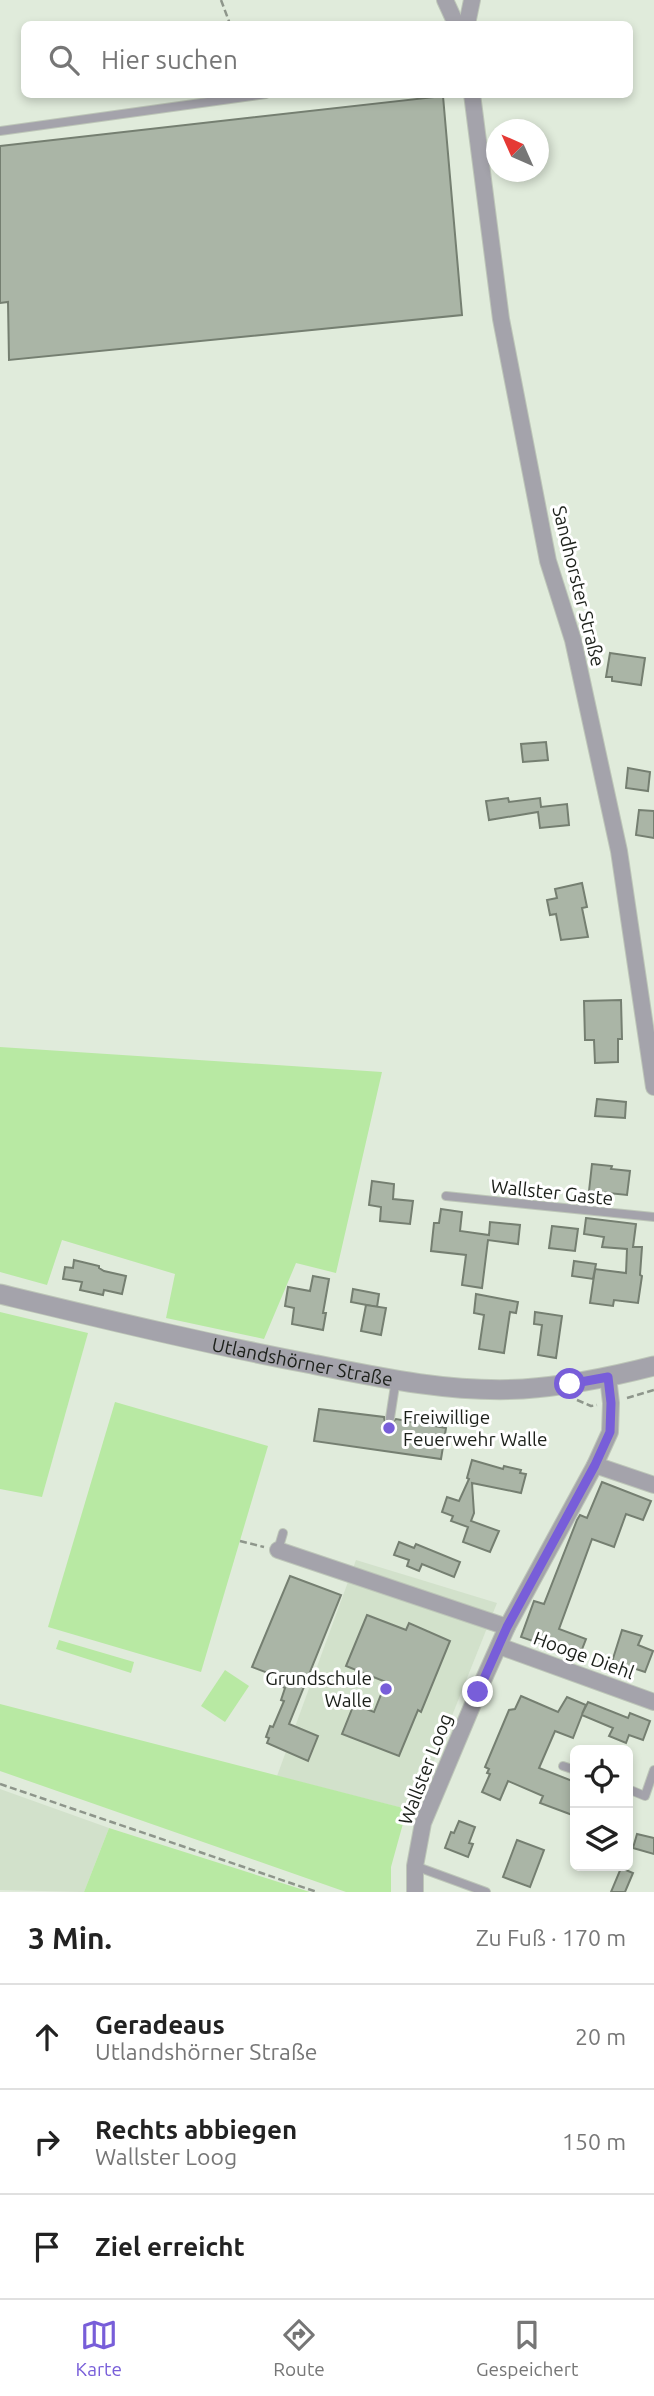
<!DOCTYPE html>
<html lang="de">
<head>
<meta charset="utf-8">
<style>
  :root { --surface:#fff; --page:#f2f2f2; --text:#222; --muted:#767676; --line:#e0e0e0; --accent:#785ed9 }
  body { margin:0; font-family:Ubuntu,sans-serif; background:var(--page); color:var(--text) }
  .controls { position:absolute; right:21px; bottom:21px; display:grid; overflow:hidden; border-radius:10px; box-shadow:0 4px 10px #0003 }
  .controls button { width:63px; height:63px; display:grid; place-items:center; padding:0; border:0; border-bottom:2px solid var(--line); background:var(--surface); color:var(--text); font:35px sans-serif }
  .compass { position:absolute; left:486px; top:119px; width:63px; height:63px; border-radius:50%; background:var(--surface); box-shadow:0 4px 10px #0003; rotate:315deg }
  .stop { position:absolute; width:21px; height:21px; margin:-16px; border:5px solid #785ed9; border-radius:50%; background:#fff }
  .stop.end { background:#785ed9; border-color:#fff; box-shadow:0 2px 7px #0008 }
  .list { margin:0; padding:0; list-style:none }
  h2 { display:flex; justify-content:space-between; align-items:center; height:91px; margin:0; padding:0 28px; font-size:30px }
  h2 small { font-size:23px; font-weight:400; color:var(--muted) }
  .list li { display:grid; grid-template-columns:46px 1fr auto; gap:21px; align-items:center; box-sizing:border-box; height:105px; padding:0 28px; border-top:2px solid var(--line) }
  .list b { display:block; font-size:26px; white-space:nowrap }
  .list p { margin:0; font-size:23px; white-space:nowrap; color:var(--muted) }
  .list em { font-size:23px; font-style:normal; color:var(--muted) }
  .icon { flex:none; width:38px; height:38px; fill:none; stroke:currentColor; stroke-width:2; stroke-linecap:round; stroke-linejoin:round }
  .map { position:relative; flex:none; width:654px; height:1892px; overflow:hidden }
  .search { position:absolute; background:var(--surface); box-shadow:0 4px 10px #0003; left:21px; right:21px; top:21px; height:77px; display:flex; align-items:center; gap:18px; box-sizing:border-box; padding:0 24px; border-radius:10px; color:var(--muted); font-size:26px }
  .sheet { height:406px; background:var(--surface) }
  nav { display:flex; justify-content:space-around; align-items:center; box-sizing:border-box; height:98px; border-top:2px solid var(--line); background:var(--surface); font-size:19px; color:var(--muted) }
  nav a { display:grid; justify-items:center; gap:4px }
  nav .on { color:var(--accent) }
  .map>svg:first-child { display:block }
  .built { fill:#d2e1cb }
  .green { fill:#b8e9a3 }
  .building { fill:#aab5a6; stroke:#757f71; stroke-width:2 }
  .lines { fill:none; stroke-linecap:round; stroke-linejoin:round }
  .service-casing { stroke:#bdc6b8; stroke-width:10 }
  .minor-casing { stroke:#bdc6b8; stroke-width:18 }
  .tertiary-casing { stroke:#bdc6b8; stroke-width:21 }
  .path { stroke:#8e968b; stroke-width:2.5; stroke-dasharray:7 3.5; stroke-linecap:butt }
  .service { stroke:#a4a3ab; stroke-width:8 }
  .minor { stroke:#a4a3ab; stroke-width:16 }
  .tertiary { stroke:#a4a3ab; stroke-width:19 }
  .route { stroke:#785ed9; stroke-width:9 }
  .poi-dot { fill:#785ed9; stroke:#fff; stroke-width:2.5 }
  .labels { text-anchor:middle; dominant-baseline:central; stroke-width:6; stroke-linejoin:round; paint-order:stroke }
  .street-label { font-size:19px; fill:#1c201a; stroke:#fff }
  .poi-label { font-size:19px; fill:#1c201a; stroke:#fff; text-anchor:start }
</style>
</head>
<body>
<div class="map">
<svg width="654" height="1892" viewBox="0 0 654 1892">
  <rect width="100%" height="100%" fill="#e0ebdb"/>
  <g class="built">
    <polygon points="356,1560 497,1603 414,1811 277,1776"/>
    <polygon points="0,1789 109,1828 84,1892 0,1890"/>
  </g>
  <g class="green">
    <polygon points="0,1047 382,1072 336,1273 296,1263 264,1339 166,1318 175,1274 62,1240 47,1285 0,1272"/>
    <polygon points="0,1312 88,1333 42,1497 0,1489"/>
    <polygon points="115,1402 268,1446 201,1672 48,1627"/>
    <polygon points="59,1640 134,1662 131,1673 56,1649"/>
    <polygon points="225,1670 249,1686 225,1722 201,1706"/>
    <polygon points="0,1704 407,1809 391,1867 391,1892 346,1892 0,1771"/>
    <polygon points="109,1828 310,1892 84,1892"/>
  </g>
  <g class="building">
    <polygon points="443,96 462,315 9,360 8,302 0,303 0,146"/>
    <polygon points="610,653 645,658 641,685 612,681 612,677 606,677"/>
    <polygon points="546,742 548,760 523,762 521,744"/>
    <polygon points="628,768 650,772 648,791 626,788"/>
    <polygon points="508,798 509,802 540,798 541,807 567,804 569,825 540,828 538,812 489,820 486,801"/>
    <polygon points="639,810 654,811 654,838 636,835"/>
    <polygon points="582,883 587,907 582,908 588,937 561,940 556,914 550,915 547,900 557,898 555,889"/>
    <polygon points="621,1000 622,1039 618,1039 618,1062 595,1063 594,1040 585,1040 584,1001"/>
    <polygon points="597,1099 626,1102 625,1118 595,1116"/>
    <polygon points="592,1164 612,1166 611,1169 630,1171 627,1195 589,1191"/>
    <polygon points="372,1181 394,1184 393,1199 413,1201 410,1224 380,1221 381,1207 369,1205"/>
    <polygon points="441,1209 462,1212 460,1231 489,1235 490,1222 520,1225 518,1244 488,1240 482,1288 462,1285 466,1255 431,1251 434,1223 439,1223"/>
    <polygon points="586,1218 636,1224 633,1247 642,1247 640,1275 642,1276 638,1303 614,1300 613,1306 590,1303 595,1269 626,1273 627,1249 602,1247 604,1237 584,1234"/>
    <polygon points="552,1226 578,1229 575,1251 549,1248"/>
    <polygon points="74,1260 99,1266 99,1268 104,1271 126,1276 122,1294 104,1290 103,1295 80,1290 82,1282 63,1279 65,1267 73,1268"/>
    <polygon points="574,1261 596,1264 593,1279 572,1276"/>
    <polygon points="313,1276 329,1279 323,1313 326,1313 323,1330 292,1324 294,1308 285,1306 288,1287 310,1291"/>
    <polygon points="353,1289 379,1294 377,1307 351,1302"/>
    <polygon points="476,1294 518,1302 516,1313 510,1312 504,1353 479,1349 484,1315 474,1313"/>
    <polygon points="366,1305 386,1308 381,1335 361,1331"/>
    <polygon points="535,1312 562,1316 556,1358 538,1355 542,1325 534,1324"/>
    <polygon points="319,1409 384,1417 385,1423 390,1424 396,1419 446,1428 441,1459 314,1441"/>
    <polygon points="472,1460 503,1469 504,1466 521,1470 520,1473 526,1474 521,1493 472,1483 474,1513 471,1521 499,1531 490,1552 463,1542 468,1527 451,1521 453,1516 442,1512 447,1497 459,1501 469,1479 467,1478"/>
    <polygon points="602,1482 651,1501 643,1520 626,1514 614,1547 592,1539 559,1629 586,1639 579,1657 521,1637 534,1601 544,1604 577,1520 580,1515 587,1518"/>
    <polygon points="399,1542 414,1548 416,1544 460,1562 454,1577 422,1564 419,1571 407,1566 409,1560 394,1555"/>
    <polygon points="290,1576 341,1595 289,1724 318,1736 308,1761 267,1743 269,1738 266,1737 270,1726 273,1727 284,1701 281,1700 285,1688 281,1686 284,1679 252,1667"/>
    <polygon points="367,1615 406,1630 409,1623 450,1641 421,1712 418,1710 399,1756 342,1734 354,1704 374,1712 386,1682 346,1666"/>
    <polygon points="622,1630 642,1636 638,1645 653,1651 645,1672 630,1667 628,1674 610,1668"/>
    <polygon points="521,1696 558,1712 567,1697 586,1705 582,1714 588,1702 628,1718 630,1713 650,1721 643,1740 629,1735 626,1743 609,1736 613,1728 582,1715 573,1738 555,1731 539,1768 575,1782 575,1816 540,1803 543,1796 508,1781 500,1800 482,1792 490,1774 487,1773 489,1769 485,1767 509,1710 515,1709"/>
    <polygon points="459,1821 475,1827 469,1843 473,1844 468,1857 445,1848 451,1832 454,1833"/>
    <polygon points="637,1834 654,1838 654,1854 633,1848"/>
    <polygon points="517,1840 544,1850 530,1887 503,1877"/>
    <polygon points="621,1868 633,1873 625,1892 611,1892"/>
  </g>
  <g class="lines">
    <g class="service-casing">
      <g id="service">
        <polyline points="0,131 266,94"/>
        <polyline points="446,1196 654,1217"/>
        <polyline points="390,1418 396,1379"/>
        <polyline points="278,1550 283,1533"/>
        <polyline points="563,1766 575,1770"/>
        <polyline points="628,1789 645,1796 654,1770"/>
        <polyline points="415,1866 486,1892"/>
      </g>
    </g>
    <g class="minor-casing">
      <g id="minor">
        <polyline points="445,0 456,24"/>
        <polyline points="467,24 472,0"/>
        <polyline points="472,94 501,319 548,561 573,640 619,851 654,1087"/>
        <polyline points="595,1465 654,1485"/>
        <polyline points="278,1550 507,1627"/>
        <polyline points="499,1646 654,1702"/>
        <polyline points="415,1892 415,1866 423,1823 478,1692 507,1627 595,1465 610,1432 611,1403 608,1377"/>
      </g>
    </g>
    <g class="tertiary-casing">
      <g id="tertiary">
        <path id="s1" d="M0,1294C104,1319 207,1344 312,1364C381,1378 453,1393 523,1389C568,1386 611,1377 654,1366"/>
      </g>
    </g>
    <g class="path">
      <polyline points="221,0 230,24"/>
      <polyline points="627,1398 654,1390"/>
      <polyline points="577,1400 591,1406 597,1405"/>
      <polyline points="240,1541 264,1547"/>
      <polyline points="0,1784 317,1892"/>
    </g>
    <use href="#service" class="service"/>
    <use href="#minor" class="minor"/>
    <use href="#tertiary" class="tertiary"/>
  </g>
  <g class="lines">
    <polyline class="route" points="478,1692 507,1627 595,1465 610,1432 611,1403 608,1377 570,1384"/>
  </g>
  <g class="poi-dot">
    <circle cx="389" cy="1428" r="7"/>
    <circle cx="386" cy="1689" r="7"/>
  </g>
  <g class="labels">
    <g class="street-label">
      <text transform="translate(579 586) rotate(76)">Sandhorster Straße</text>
      <text transform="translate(552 1192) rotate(6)">Wallster Gaste</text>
      <text stroke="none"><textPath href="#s1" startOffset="310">Utlandshörner Straße</textPath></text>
      <text transform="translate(584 1655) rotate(20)">Hooge Diehl</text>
      <text transform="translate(425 1769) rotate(-69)">Wallster Loog</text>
    </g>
    <g class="poi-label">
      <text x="403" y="1417">Freiwillige<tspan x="403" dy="22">Feuerwehr Walle</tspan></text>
      <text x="372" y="1678" text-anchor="end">Grundschule<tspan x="372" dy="22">Walle</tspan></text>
    </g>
  </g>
</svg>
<div class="controls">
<button><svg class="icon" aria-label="locate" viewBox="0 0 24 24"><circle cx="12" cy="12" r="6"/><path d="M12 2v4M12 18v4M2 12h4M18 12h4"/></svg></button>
<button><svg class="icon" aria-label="layers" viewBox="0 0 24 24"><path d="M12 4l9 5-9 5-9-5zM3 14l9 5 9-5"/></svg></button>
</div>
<svg class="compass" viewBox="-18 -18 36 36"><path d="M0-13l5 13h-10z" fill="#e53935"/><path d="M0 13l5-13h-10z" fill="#767676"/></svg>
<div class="stop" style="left:570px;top:1384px"></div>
<div class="stop end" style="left:478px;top:1692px"></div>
<div class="search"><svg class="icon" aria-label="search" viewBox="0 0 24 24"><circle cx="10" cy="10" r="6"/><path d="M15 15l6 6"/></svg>Hier suchen</div>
</div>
<section class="sheet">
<h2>3 Min.<small>Zu Fuß · 170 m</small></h2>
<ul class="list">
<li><svg class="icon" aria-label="ahead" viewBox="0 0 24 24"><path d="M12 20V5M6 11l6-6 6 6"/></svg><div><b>Geradeaus</b><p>Utlandshörner Straße</p></div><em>20 m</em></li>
<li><svg class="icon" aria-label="right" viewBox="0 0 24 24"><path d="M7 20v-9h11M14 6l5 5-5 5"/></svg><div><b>Rechts abbiegen</b><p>Wallster Loog</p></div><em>150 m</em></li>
<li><svg class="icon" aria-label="arrive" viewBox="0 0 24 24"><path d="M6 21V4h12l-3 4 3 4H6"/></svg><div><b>Ziel erreicht</b></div></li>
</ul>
</section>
<nav>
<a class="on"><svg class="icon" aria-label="map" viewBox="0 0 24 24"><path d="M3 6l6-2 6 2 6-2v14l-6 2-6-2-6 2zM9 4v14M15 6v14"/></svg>Karte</a>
<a><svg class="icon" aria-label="directions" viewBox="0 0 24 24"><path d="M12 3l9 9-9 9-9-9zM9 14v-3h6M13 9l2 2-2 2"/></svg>Route</a>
<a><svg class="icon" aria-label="saved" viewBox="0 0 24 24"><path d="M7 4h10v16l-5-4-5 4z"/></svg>Gespeichert</a>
</nav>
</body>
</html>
